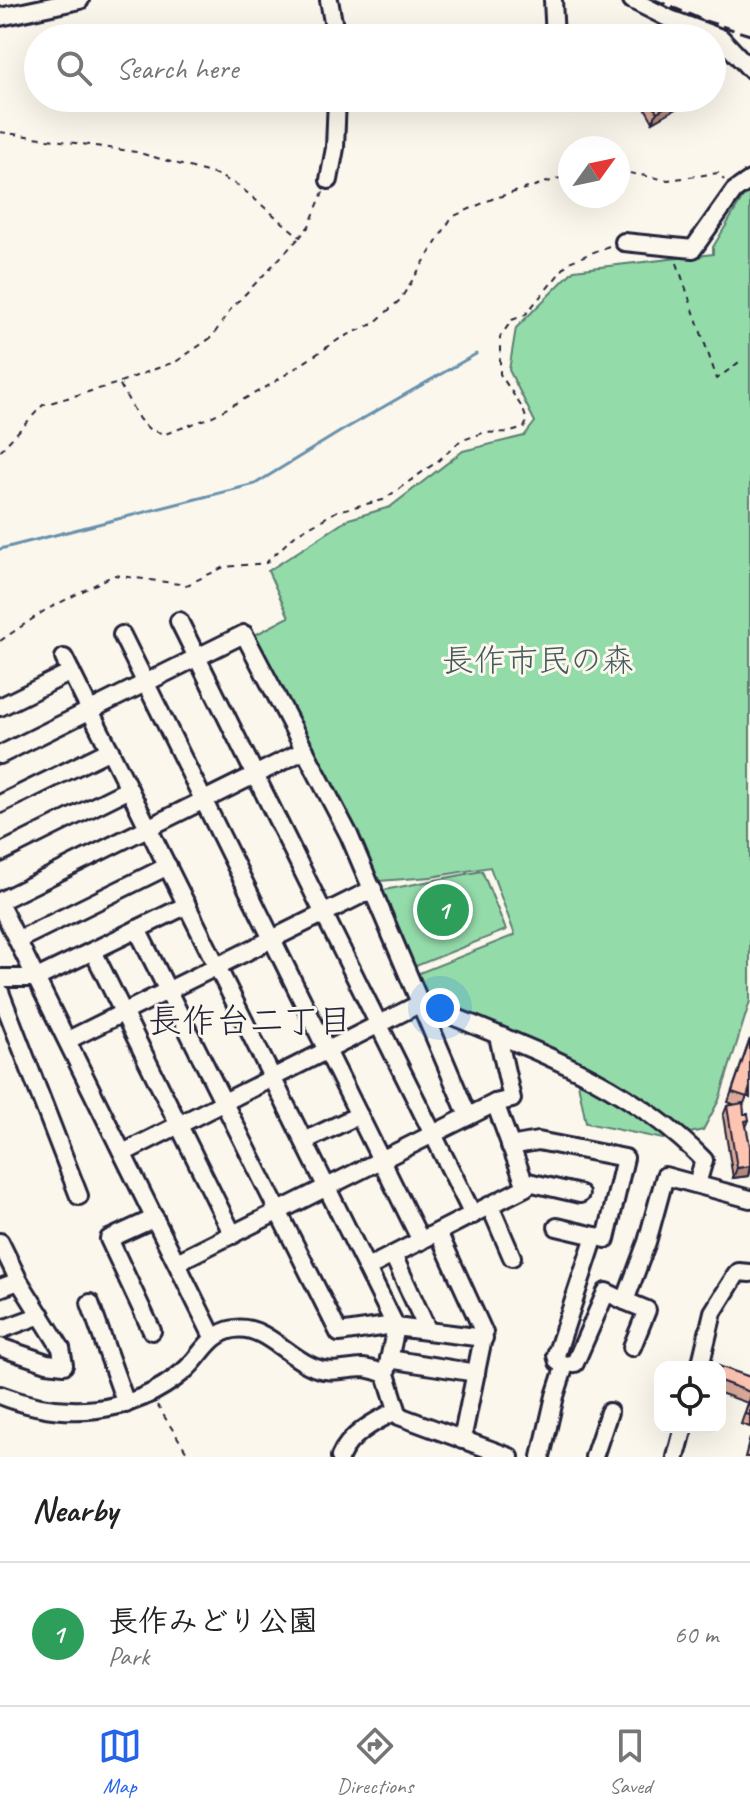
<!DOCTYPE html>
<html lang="en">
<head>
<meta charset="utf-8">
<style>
  :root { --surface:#fff; --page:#f6f6f6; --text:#222; --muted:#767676; --line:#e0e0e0; --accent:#2563eb }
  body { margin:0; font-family:Caveat,"Klee One",sans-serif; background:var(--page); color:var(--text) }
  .controls { position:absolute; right:24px; bottom:24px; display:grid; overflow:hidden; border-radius:16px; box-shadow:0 8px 32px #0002 }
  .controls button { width:72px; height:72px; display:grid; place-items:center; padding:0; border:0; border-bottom:2px solid var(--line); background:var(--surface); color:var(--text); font:40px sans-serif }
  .compass { position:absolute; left:558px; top:136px; width:72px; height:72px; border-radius:50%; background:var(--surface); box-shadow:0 8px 32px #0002; rotate:57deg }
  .you { position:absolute; left:440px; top:1008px; width:28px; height:28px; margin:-20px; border:6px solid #fff; border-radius:50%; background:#1a73e8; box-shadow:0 0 0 12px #1a73e833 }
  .badge { display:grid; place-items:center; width:52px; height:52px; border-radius:50%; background:var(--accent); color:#fff; font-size:26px; font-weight:700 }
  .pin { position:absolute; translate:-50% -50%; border:4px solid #fff; box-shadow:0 2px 8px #0006 }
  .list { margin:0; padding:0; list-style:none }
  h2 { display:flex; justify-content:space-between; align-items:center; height:104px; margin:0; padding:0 32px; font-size:34px }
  h2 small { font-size:26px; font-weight:400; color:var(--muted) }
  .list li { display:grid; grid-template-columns:52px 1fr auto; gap:24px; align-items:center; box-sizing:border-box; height:144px; padding:0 32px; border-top:2px solid var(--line) }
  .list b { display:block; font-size:30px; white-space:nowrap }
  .list p { margin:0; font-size:26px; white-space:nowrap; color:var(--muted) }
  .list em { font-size:26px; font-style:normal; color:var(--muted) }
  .icon { flex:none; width:44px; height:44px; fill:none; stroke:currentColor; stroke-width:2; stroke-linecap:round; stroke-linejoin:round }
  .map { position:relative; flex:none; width:750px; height:1457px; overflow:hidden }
  .search { position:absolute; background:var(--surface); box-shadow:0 8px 32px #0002; left:24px; right:24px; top:24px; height:88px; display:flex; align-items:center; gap:20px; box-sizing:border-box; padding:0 28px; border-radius:44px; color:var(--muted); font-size:30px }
  .sheet { height:248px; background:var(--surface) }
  nav { display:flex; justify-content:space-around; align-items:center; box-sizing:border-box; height:112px; border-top:2px solid var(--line); background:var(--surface); font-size:22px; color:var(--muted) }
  nav a { display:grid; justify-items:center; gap:4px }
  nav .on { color:var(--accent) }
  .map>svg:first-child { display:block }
  .green { fill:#94dbaa; stroke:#5b7e72; stroke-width:2 }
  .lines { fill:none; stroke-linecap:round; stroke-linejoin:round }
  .stream { stroke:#6890ac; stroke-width:3 }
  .minor-casing { stroke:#22223b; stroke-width:22 }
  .path { stroke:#22223b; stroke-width:2; stroke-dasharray:6 6; stroke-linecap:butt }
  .minor { stroke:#fbf7ec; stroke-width:16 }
  .rail { stroke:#22223b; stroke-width:3; stroke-dasharray:12 6; stroke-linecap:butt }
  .wall { fill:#daa999; stroke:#22223b; stroke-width:2 }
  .shaded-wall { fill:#b1897d; stroke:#22223b; stroke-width:2 }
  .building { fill:#fdc4b2; stroke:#22223b; stroke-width:2 }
  .labels { text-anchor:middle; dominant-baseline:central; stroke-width:6; stroke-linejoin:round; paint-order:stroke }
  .park-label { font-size:32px; fill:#445a5c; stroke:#fbf7ec }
  .neighbourhood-label { font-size:34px; fill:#22223b; stroke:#fbf7ec }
</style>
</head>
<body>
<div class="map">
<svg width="750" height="1457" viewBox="0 0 750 1457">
  <rect width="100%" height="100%" fill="#fbf7ec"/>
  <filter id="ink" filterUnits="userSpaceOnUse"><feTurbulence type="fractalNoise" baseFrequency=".0125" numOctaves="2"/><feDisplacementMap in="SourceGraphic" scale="16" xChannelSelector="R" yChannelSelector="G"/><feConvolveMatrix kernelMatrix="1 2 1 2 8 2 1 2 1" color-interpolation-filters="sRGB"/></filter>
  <g filter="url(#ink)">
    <g class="green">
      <polygon points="750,191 750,1001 719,1100 703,1130 663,1139 586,1123 574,1063 511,1031 427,998 419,973 515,935 490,867 431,877 379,881 253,636 289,617 268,571 349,519 390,507 463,451 524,436 535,422 509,370 516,328 574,270 713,254 713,247 745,194"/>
      <polygon points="482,871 506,930 411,968 379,891"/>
    </g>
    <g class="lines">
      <polyline class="stream" points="0,549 255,484 343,430 476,354"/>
      <g class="minor-casing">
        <g id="minor">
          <polyline points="329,0 336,38"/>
          <polyline points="553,0 555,38"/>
          <polyline points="632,0 670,19 721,38 750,69"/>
          <polyline points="0,17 80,0"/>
          <polyline points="329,180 335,148 337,98"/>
          <polyline points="624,242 693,249 734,191 750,180"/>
          <polyline points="179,621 473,1215"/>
          <polyline points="122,635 421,1241"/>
          <polyline points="64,658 396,1327 386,1374"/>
          <polyline points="0,707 71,672"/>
          <polyline points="0,755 244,634 349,835 468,1116"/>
          <polyline points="0,804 110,750"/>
          <polyline points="0,853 129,789"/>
          <polyline points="0,901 305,750"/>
          <polyline points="0,905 213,1337"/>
          <polyline points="137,929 339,1333 387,1326 484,1338"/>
          <polyline points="18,940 168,866"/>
          <polyline points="93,951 233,1235"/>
          <polyline points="0,978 37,978 187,905"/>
          <polyline points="0,992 79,1196"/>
          <polyline points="68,1040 373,889"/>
          <polyline points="304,1141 359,1115"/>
          <polyline points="510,1146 538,1141 625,1158 606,1239 595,1236 556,1355 558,1362 565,1365"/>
          <path d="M123,1153L421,1003C524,1047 623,1078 704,1160L697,1184"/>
          <polyline points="524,1181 580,1194"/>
          <polyline points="490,1206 512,1257"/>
          <polyline points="557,1227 595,1236"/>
          <polyline points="438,1232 484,1333 462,1440"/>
          <polyline points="0,1242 19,1281 61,1348 64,1365 47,1363 0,1347"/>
          <polyline points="393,1255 428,1331"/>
          <polyline points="177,1262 495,1103 512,1099 498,1036"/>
          <polyline points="367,1268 526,1187 495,1103"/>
          <polyline points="0,1288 19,1281"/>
          <polyline points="625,1301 647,1310 632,1347"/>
          <polyline points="90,1303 126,1404"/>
          <polyline points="0,1330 41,1315"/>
          <polyline points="152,1331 109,1239 155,1218"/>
          <polyline points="389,1359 476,1373"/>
          <polyline points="700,1367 713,1312 736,1275 739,1272 750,1273"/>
          <path d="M0,1395C62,1420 131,1416 184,1371C201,1357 209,1333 234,1329C262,1324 285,1354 309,1365C328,1375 343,1369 362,1368C370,1368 379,1372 386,1374L399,1416L510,1457"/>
          <path d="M340,1457C349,1435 375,1421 396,1411"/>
          <polyline points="541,1457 555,1396 565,1365 575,1363 606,1292 625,1301 647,1242 665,1176 750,1199"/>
          <polyline points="594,1457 609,1412"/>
          <polyline points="676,1457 684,1427"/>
        </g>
      </g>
      <g class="path">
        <polyline points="0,132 136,152 217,175 239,186 300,237 309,226 323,192"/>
        <polyline points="618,171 668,180 718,173 724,180"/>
        <polyline points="677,263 717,379 743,359"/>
        <polyline points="120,382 177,361 212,337 230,310 300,237"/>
        <polyline points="0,451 43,405 119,383 139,419 150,430 165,434 209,418 270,385 341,338 373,324 400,300 452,217 492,199 570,175"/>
        <polyline points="0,641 44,611 114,575 187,585 224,567 266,563 295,535 337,511 383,500 438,461 460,441 483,433 511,432 524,428 527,421 523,409 500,374 500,337 512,320 525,315 569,262 609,246"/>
        <polyline points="157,1405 190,1457"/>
      </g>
      <use href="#minor" class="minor"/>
      <polyline class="rail" points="655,0 705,21 750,35"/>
    </g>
    <g class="wall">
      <polygon points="642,98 685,98 682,105 653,122 641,101"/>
      <polygon points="750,1039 750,1098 747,1096 743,1106 744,1114 749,1120 746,1127 750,1146 750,1171 748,1176 733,1178 723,1116 727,1106 735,1105 728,1102"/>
      <polygon points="720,1367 750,1377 750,1427 741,1424 748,1403 720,1393"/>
      <polygon points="750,1438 750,1457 745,1457"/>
    </g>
    <g class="shaded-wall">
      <polygon points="680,98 685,98 682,105 653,122 657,112"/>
      <polygon points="750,1166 748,1176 733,1178 737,1168"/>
    </g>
    <g class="building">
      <polygon points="649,98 680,98 657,112"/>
      <polygon points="750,1039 750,1087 747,1097 732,1092"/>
      <polygon points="743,1103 744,1114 748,1114 749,1120 745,1121 750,1146 750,1166 737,1168 727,1106"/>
      <polygon points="710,1363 750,1377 750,1392 720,1381 720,1367 709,1367"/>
      <polygon points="750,1398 750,1415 745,1414"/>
    </g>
  </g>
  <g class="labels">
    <g class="park-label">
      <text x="538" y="660">長作市民の森</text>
    </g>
    <g class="neighbourhood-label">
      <text x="250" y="1020">長作台二丁目</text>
    </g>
  </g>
</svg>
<div class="controls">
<button><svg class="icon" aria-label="locate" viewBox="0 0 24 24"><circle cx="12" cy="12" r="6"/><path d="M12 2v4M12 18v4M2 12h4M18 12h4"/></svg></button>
</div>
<svg class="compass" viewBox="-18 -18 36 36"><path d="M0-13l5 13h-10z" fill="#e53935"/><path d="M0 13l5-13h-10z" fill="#767676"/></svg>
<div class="you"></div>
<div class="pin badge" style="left:443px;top:910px;background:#2e9e5b">1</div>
<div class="search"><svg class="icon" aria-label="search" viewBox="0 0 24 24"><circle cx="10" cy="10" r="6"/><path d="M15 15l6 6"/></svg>Search here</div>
</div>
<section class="sheet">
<h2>Nearby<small></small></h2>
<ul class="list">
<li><span class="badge" style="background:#2e9e5b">1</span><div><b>長作みどり公園</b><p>Park</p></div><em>60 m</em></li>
</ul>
</section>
<nav>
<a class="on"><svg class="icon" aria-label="map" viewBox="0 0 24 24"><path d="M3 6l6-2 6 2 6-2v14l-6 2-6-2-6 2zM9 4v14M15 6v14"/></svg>Map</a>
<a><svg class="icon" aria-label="directions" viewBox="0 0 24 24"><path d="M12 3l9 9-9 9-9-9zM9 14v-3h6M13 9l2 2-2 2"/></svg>Directions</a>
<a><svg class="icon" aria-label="saved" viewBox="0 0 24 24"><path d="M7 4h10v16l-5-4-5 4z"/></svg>Saved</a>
</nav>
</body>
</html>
